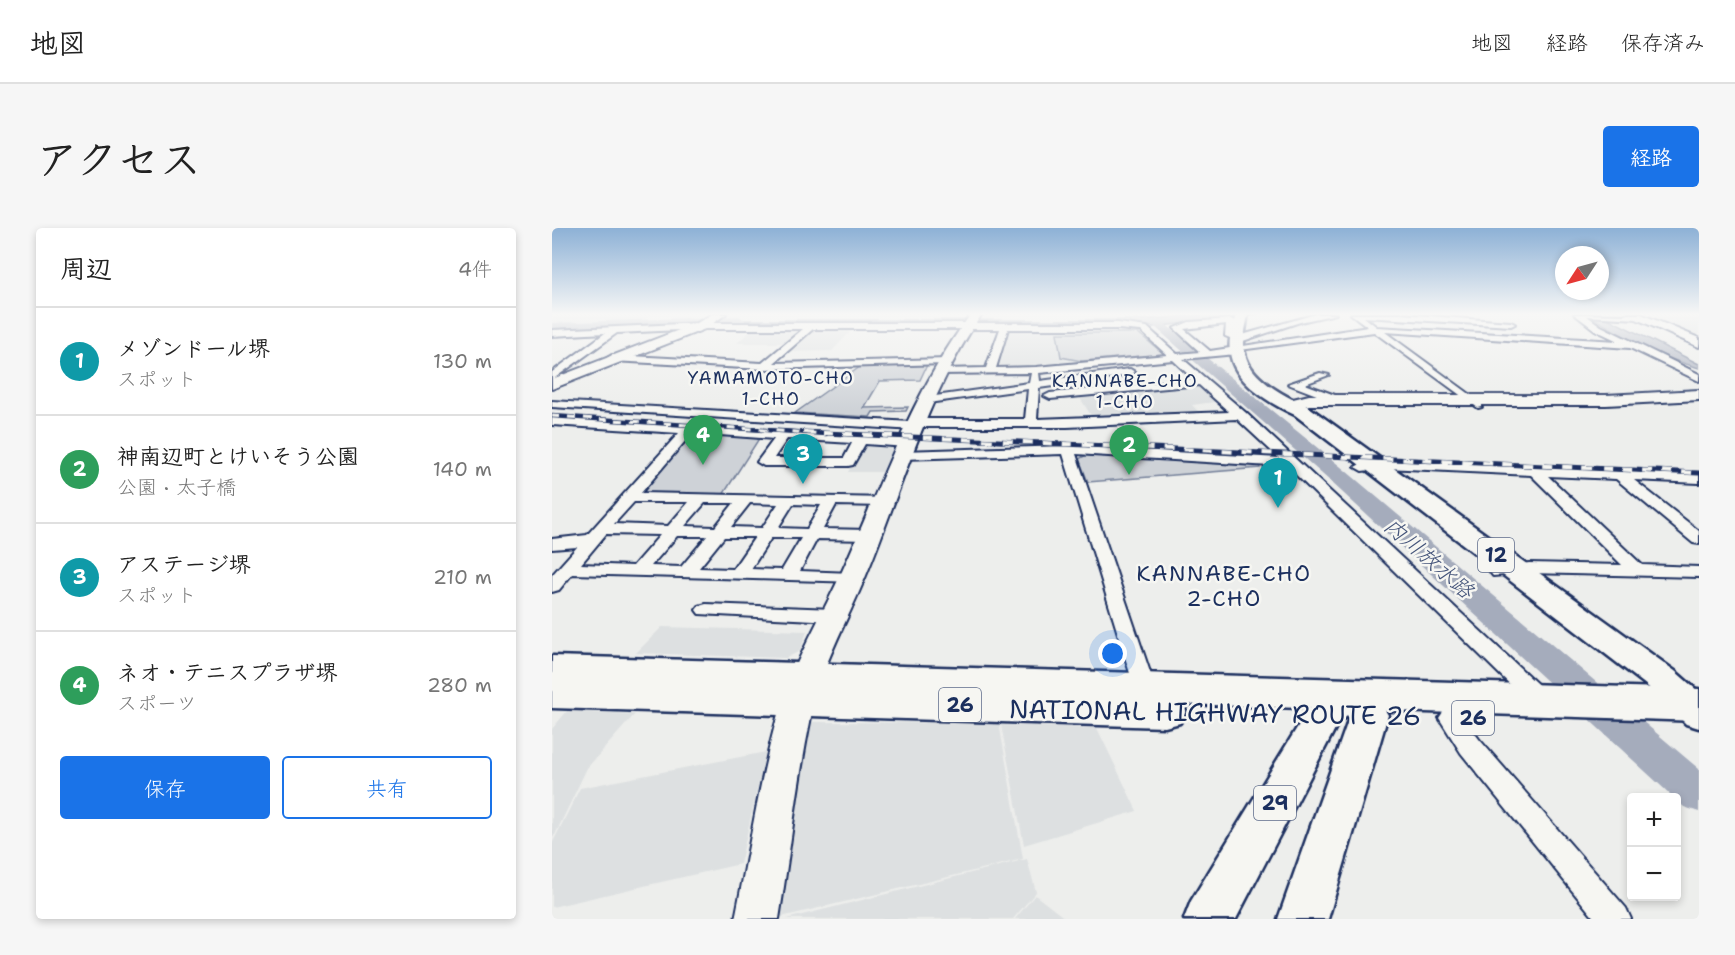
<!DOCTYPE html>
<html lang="ja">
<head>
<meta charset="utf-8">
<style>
  :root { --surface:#fff; --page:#f6f6f6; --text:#222; --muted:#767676; --line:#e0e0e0; --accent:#1a73e8 }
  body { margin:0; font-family:"Shantell Sans","Klee One",sans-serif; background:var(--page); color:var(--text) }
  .controls { position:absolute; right:18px; bottom:18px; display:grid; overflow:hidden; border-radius:6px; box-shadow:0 3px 9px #0003 }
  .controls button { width:54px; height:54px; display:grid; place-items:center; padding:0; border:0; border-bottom:2px solid var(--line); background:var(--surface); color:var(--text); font:30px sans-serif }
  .compass { position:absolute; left:1003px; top:18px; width:54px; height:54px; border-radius:50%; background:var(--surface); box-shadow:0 3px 9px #0003; rotate:234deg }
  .you { position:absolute; left:561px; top:426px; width:21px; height:21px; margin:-15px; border:4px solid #fff; border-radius:50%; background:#1a73e8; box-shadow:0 0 0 9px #1a73e833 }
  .badge { display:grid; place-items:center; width:39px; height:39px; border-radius:50%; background:var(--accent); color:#fff; font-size:20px; font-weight:700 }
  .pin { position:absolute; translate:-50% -50px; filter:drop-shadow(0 2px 3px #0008) }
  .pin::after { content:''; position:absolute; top:32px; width:21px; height:18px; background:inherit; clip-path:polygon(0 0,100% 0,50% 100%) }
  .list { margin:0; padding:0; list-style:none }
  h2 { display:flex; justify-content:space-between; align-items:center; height:78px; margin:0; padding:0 24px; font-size:26px }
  h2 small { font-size:20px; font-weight:400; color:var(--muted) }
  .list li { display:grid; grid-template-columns:39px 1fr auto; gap:18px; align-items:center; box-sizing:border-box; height:108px; padding:0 24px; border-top:2px solid var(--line) }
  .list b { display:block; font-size:22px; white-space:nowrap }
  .list p { margin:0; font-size:20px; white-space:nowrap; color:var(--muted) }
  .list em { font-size:20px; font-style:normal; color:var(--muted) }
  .actions { display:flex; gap:12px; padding:18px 24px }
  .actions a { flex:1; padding:14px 0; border:2px solid var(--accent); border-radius:6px; text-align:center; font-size:21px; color:var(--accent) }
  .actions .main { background:var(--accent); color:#fff }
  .map { position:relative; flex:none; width:1147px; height:691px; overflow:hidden; border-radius:6px }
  header { display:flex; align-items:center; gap:36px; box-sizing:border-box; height:84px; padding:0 30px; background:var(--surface); border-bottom:2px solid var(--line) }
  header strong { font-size:28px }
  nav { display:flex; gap:33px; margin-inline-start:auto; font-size:21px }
  .intro { display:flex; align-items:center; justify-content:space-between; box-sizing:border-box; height:144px; padding:0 36px }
  h1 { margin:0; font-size:42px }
  .button { padding:15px 27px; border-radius:6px; background:var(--accent); color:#fff; font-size:21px; font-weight:700 }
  main { display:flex; gap:36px; padding:0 36px }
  aside { flex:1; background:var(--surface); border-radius:6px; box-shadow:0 3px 9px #0003 }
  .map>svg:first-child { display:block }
  .built { fill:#dde0e1 }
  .green { fill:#ced2d7; stroke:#74809a; stroke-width:1.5 }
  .water { fill:#a5acbc; stroke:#6e7a96; stroke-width:1.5 }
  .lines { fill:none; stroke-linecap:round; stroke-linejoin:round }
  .river { fill:#a5acbc; fill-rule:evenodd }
  .street-casing { stroke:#1b2f5e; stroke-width:4 }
  .secondary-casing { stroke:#1b2f5e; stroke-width:4 }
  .primary-casing { stroke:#1b2f5e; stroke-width:5 }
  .highway-casing { stroke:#1b2f5e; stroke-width:5 }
  .street { fill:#f6f6f2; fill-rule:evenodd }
  .secondary { fill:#f6f6f2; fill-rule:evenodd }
  .primary { fill:#f6f6f2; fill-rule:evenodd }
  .highway { fill:#f6f6f2; fill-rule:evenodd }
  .rail-far1-casing { stroke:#1b2f5e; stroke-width:4.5 }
  .rail-casing { stroke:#1b2f5e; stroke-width:5 }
  .rail-far1 { stroke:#f6f6f2; stroke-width:3; stroke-dasharray:8; stroke-linecap:butt }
  .rail { stroke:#f6f6f2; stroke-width:4; stroke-dasharray:10; stroke-linecap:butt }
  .labels { text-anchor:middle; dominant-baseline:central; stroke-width:5; stroke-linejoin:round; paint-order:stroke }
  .far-neighbourhood-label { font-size:18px; letter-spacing:1.5px; fill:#1b2f5e; stroke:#f6f6f2 }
  .shield { fill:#f6f6f2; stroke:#5d6b8a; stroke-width:1.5 }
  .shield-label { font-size:20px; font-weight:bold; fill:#1b2f5e }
  .water-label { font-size:22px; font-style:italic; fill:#44547a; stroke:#f6f6f2 }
  .neighbourhood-label { font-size:22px; letter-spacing:1.5px; fill:#1b2f5e; stroke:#f6f6f2 }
  .near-street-label { font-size:26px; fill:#1b2f5e; stroke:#f6f6f2 }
</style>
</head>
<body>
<header>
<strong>地図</strong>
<nav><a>地図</a><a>経路</a><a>保存済み</a></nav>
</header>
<div class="intro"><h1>アクセス</h1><a class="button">経路</a></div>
<main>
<aside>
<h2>周辺<small>4件</small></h2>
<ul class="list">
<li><span class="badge" style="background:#0f9aa8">1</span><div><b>メゾンドール堺</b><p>スポット</p></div><em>130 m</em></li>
<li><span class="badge" style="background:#2e9e5b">2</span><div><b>神南辺町とけいそう公園</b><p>公園 · 太子橋</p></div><em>140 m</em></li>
<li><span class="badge" style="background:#0f9aa8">3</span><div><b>アステージ堺</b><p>スポット</p></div><em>210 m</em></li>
<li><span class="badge" style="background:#2e9e5b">4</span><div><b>ネオ・テニスプラザ堺</b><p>スポーツ</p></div><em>280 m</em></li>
</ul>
<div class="actions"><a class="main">保存</a><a>共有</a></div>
</aside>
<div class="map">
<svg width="1147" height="691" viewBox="0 0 1147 691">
  <rect width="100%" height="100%" fill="#edeeec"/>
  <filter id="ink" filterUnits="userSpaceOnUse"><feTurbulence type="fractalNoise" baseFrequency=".0167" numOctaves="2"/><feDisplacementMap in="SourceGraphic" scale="12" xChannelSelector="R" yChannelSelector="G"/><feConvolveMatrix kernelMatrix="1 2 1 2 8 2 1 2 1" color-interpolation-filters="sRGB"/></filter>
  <g filter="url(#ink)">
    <g class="built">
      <polygon points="7,86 102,86 90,92 0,98 0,90"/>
      <polygon points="1091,86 1147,86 1147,109"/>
      <polygon points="203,99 254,100 235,115 185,115"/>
      <polygon points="261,99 303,99 280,123 233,124"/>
      <polygon points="455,100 583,101 590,104 617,126 493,139 443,140"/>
      <polygon points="645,155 670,173 640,177 650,187 542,192 526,167"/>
      <polygon points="316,215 344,218 330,244 296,244 312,216"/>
      <polygon points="110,399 255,403 248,423 234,430 84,425"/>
      <polygon points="15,483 83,486 35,540 3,607 0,608 0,501"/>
      <polygon points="259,494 447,495 471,631 225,690 253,504"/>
      <polygon points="449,497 545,500 585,583 472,617"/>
      <polygon points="214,524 188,636 0,679 0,616 28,560"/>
      <polygon points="475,631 484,664 461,691 234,691"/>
      <polygon points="483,667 514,691 463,691"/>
    </g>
    <g class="green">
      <polygon points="505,105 586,105 612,126 530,133 509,129"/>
      <polygon points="375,137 368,152 328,153 312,180 356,179 354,183 321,184 318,189 243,185 308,139"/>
      <polygon points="140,206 208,209 171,267 87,266"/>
      <polygon points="534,227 707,236 708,240 536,254 527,231"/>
    </g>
    <g class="water">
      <polygon points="662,86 707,86 601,99 575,95 149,92 587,92"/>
      <path d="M1036,86H1047L1147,136V140C1108,129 1069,108 1036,86Z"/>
    </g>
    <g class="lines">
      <g class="river">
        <polygon points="187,88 193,92 192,95 0,103 0,95"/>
        <polygon points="607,91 794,243 1147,541 1147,584 1132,579 778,253 602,98 602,92"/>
      </g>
      <g class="street-casing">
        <g id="street">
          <path d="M764,86H784L748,94L688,114L673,108L674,96L632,101L658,123L816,99L799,86H849L959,94L963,96L959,98L812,89L825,99L1066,113L1043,102L1022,86L1084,87L1087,91L1035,88L1049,98L1147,146V153L1078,120L833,104L930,175V179L926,180L822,104L688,122L684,126L631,131L693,184L996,466L999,472L996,478L988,481L980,478L736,239L524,226L603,459L600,465L592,467L584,465L511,226L350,231L343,227L350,223L516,218L727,230L685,191L515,199H368L362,202L0,179V173L359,194L364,191H473L476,161L376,175L370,172L376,169L477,155L479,145L385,146L384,144L389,141L434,140L448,101H261L222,135L397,131V135L394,136L212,141L60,133L55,130L60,127L210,135L251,101H149L65,105L0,152V144L53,105L0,108V102L149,95H566L595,99L625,126L648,124L622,100L637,94L679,91L683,93L681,104L690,107ZM456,101H566L589,103L615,127L484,139L444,140ZM621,132L641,151L498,165L492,168L498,171L647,157L677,184L485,191L487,160L578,147L583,144L578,141L488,153L487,145Z"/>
          <polygon points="768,145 777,147 753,156 791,170 791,174 783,174 736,156"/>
          <path d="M0,189L135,198L143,194L149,198L355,211L361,215L355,219L313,216L301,237L296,238H212L205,234L222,211L140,205L89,265L336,270L339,273L331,278L284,277L271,301L317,302L325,307L317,312L265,311L248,343L300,345L309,350L306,354L20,346L7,362L0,364V347L25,319L0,321V311L35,307L127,205L0,197ZM235,211L300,215L292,230H222ZM82,274H137L116,298L62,296ZM153,275H182L163,299L133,298ZM198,275L226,276L210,300L179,299ZM241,276L269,277L255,301L226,300ZM54,306L108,307L81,338L29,336ZM125,308H155L129,339L99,338ZM172,309H203L181,341L147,340ZM219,310H249L230,342L199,341Z"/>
          <polygon points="834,232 1147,247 1147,255 1082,252 1147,303 1147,316 1141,315 1064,251 996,248 1090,337 1147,339 1147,349 977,345 941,348 938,344 941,340 977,335 1070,337 979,247 834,240 810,243 803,239 810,235"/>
          <polygon points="154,376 282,381 289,383 292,387 289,391 282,393 147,386 144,382 147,378"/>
          <polygon points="899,481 907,484 927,511 1074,680 1079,691 1043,691 909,525 887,490 891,484"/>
        </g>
      </g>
      <g class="secondary-casing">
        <g id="secondary">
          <polygon points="160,86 174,86 153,101 0,161 0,151 145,95"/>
          <path d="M419,86H430C375,166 350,261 313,350C294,396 268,440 259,489C245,556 238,624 227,691H183C197,623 207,553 226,486C240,438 266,395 287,350C328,261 359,165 419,86Z"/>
          <polygon points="1073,86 1089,86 1147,110 1147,119"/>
          <polygon points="1147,162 1147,172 1054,177 757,177 735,182 727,177 729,174 757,167 1054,167"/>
        </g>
      </g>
      <g class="primary-casing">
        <g id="primary">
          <path d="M684,86H696C694,99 690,112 693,125C698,151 734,169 757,179L1123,443L1147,464V500L1134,496L1099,461L743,187C719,176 681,154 678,124C676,111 681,98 684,86Z"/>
          <path d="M796,452C814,457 827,471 836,487L776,691H726L797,490L795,487L785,497L684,691H632L639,673L759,477L783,456Z"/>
        </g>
      </g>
      <g class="highway-casing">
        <polygon id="highway" points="0,428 1147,461 1147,493 631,476 634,483 628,495 613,499 0,480"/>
      </g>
      <use href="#street" class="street"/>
      <use href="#secondary" class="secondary"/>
      <use href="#primary" class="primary"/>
      <use href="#highway" class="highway"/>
      <g class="rail-far1-casing">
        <polyline id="rail-far1" points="0,188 274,206"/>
      </g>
      <g class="rail-casing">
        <polyline id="rail" points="251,204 1147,245"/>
      </g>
      <use href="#rail-far1" class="rail-far1"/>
      <use href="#rail" class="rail"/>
    </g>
  </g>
  <linearGradient id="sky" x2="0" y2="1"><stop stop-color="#8db1d6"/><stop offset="0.47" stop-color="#f7f7f6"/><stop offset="1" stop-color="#f7f7f6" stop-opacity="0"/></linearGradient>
  <rect width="1147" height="183" fill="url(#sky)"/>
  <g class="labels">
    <g class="far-neighbourhood-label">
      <text x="219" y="150">YAMAMOTO-CHO<tspan x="219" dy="21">1-CHO</tspan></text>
      <text x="573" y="153">KANNABE-CHO<tspan x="573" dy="21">1-CHO</tspan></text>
    </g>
    <g class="shield">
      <rect x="926" y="310" width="36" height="34" rx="4.5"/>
      <rect x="387" y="460" width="42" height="34" rx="4.5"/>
      <rect x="900" y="473" width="42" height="34" rx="4.5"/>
      <rect x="702" y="558" width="42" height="34" rx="4.5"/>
    </g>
    <g class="shield-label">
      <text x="944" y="327">12</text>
      <text x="408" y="477">26</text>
      <text x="921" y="490">26</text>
      <text x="723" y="575">29</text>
    </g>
    <g class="water-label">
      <text transform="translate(877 330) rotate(41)">内川放水路</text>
    </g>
    <g class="neighbourhood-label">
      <text x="672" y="345">KANNABE-CHO<tspan x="672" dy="25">2-CHO</tspan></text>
    </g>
    <g class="near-street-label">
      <text transform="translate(663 484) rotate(1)">NATIONAL HIGHWAY ROUTE 26</text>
    </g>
  </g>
</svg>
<div class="controls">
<button>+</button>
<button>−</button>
</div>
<svg class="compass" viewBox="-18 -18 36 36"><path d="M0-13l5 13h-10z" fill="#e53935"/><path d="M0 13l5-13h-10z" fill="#767676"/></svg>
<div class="you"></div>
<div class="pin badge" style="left:726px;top:280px;background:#0f9aa8">1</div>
<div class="pin badge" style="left:577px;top:247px;background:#2e9e5b">2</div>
<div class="pin badge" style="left:251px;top:256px;background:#0f9aa8">3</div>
<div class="pin badge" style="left:151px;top:237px;background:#2e9e5b">4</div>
</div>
</main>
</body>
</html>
